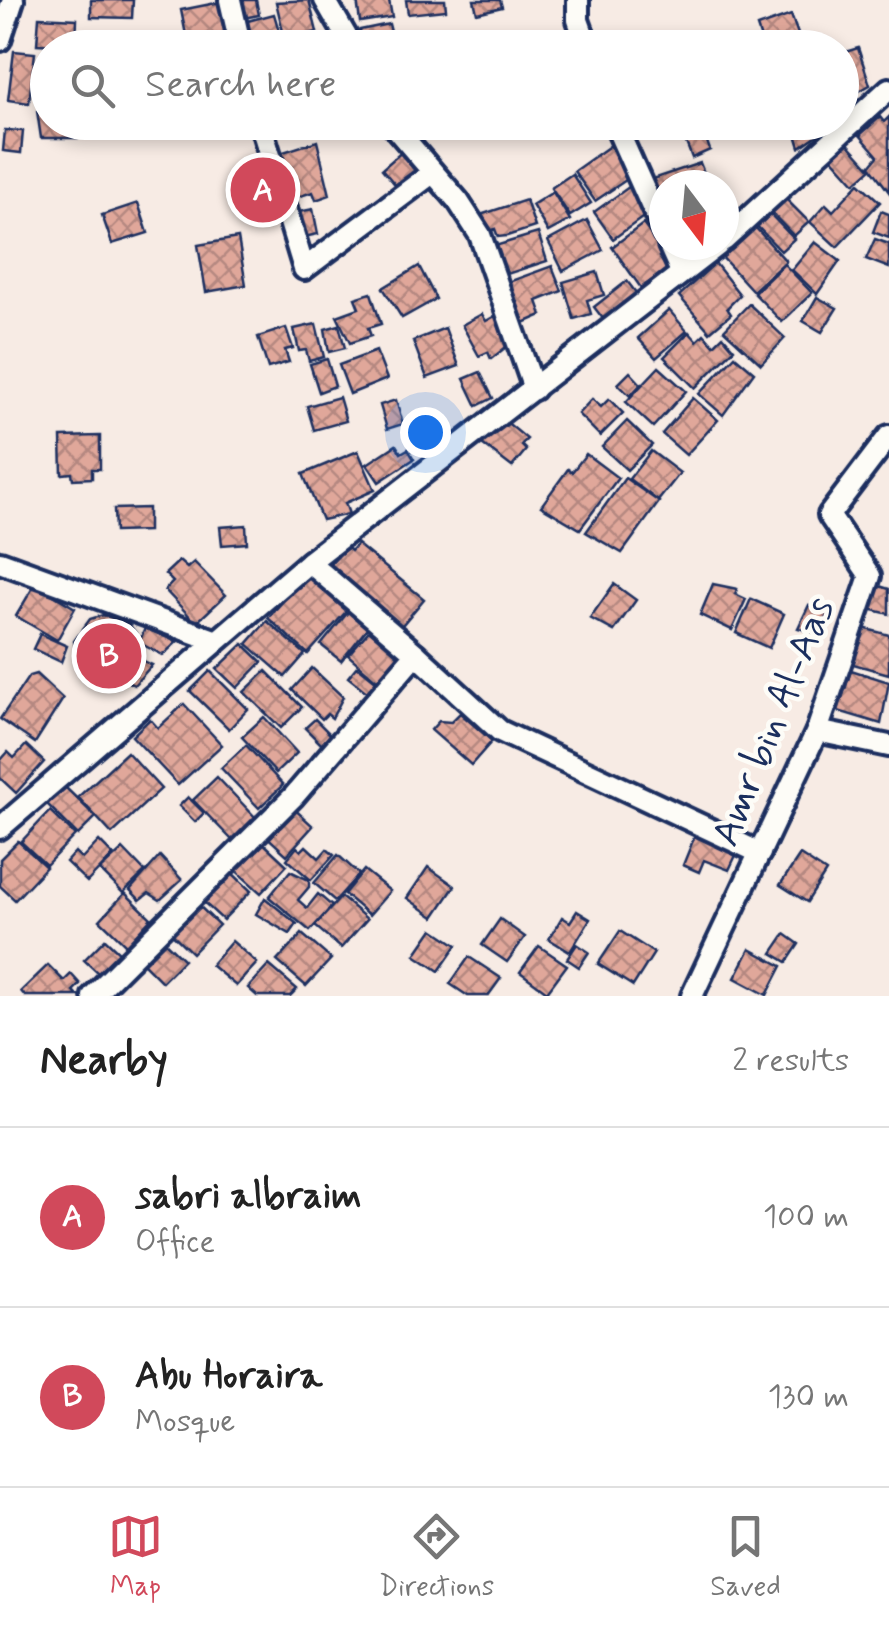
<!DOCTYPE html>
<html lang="en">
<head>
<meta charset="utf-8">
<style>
  :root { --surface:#fff; --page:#f2f2f2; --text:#222; --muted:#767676; --line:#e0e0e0; --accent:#d1495b }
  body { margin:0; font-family:Mynerve,sans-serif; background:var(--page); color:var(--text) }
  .compass { position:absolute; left:649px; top:170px; width:90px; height:90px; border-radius:50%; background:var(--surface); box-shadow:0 5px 15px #0003; rotate:164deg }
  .you { position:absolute; left:425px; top:432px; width:35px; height:35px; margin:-25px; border:8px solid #fff; border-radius:50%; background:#1a73e8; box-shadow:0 0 0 15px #1a73e833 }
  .badge { display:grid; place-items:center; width:65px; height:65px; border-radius:50%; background:var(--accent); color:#fff; font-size:32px; font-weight:700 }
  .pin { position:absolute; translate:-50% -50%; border:5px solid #fff; box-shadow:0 2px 10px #0006 }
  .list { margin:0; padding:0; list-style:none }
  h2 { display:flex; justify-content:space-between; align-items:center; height:130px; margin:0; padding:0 40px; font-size:42px }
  h2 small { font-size:32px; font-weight:400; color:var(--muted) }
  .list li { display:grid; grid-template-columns:65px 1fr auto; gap:30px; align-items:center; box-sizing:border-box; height:180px; padding:0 40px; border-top:2px solid var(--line) }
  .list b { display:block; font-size:38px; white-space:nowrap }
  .list p { margin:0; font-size:32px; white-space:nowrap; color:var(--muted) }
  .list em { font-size:32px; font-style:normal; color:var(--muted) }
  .icon { flex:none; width:55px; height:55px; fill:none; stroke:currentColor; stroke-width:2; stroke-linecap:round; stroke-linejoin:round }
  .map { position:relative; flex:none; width:889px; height:996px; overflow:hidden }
  .search { position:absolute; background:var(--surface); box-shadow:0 5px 15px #0003; left:30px; right:30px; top:30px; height:110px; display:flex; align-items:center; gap:25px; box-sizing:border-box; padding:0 35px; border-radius:55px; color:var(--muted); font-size:38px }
  .sheet { height:490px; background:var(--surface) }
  nav { display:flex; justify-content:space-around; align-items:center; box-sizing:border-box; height:140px; border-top:2px solid var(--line); background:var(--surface); font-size:28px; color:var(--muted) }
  nav a { display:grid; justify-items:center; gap:5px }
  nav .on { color:var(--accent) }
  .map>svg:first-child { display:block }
  .building { fill:url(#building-cross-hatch); stroke:#1b2f5e; stroke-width:2.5 }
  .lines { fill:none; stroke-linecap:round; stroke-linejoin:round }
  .minor-casing { stroke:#1b2f5e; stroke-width:28 }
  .minor { stroke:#fdfcf7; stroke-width:20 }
  .labels { text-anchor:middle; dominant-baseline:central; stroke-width:9; stroke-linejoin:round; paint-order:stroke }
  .street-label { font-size:40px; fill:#1b2f5e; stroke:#fdfcf7 }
</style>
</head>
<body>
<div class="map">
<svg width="889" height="996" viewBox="0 0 889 996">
  <defs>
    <pattern id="building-cross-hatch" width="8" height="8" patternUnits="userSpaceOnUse" patternTransform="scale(2.5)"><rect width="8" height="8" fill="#e0a79a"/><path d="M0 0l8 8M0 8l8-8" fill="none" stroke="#b58881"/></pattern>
  </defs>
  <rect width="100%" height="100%" fill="#f7ebe4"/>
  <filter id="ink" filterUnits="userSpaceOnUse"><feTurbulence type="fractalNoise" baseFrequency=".01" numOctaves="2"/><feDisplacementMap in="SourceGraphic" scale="20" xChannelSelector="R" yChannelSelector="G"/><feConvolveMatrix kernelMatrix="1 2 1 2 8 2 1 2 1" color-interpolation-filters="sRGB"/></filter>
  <g filter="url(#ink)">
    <g class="building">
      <polygon points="91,0 133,0 132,18 91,17"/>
      <polygon points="239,0 256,0 259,15 243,18"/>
      <polygon points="309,0 317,32 285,40 276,2"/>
      <polygon points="357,0 389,0 392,17 360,22"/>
      <polygon points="406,0 445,0 446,10 408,14"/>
      <polygon points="474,0 500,0 502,7 477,13"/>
      <polygon points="226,1 232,31 187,40 181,10"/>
      <polygon points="274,14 279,31 249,40 244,22"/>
      <polygon points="791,15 803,48 764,48 757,27"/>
      <polygon points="39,17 77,19 76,46 37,44"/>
      <polygon points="389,24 392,36 362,42 360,30"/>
      <polygon points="442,30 447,48 410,48 408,41"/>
      <polygon points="278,34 282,48 251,48 250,42"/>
      <polygon points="317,35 320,48 289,48 287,42"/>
      <polygon points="858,48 870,85 847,98 842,95 842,53"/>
      <polygon points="14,51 35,53 29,103 8,100"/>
      <polygon points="42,92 48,92 48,122 80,122 79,138 41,138 37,111 41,110"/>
      <polygon points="880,117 884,122 889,117 889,192 870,166 878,156 860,135"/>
      <polygon points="622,122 671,122 629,139"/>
      <polygon points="792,122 828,122 829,127 800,147"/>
      <polygon points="5,130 23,131 21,153 3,151"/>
      <polygon points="704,133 710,150 692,158 685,140"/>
      <polygon points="845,140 871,169 855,183 829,154"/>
      <polygon points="317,141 330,195 316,200 313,192 294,198 280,153"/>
      <polygon points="611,145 632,176 595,201 574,171"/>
      <polygon points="404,150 421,168 398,188 382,169"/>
      <polygon points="700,163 709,185 664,185 664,226 646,181"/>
      <polygon points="572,174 591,203 570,216 551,188"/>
      <polygon points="859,183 880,202 837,247 810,222 826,204 833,211"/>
      <polygon points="633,184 649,213 613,239 594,212"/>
      <polygon points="553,192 570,220 548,232 532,205"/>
      <polygon points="781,194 809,222 794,236 767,208"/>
      <polygon points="526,200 535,227 507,236 498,237 495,229 486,233 480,215"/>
      <polygon points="138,203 148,233 112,244 102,215"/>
      <polygon points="313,209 318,234 299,238 294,213"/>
      <polygon points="767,211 794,239 781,251 754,223"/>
      <polygon points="881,211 889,214 889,238 873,232"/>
      <polygon points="587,220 603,250 563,271 548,241"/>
      <polygon points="643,224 664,253 659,257 668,269 641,288 612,247"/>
      <polygon points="753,225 786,261 753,291 720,255"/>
      <polygon points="538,233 547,261 504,275 495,246"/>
      <polygon points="238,238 246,285 206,292 198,245"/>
      <polygon points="875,239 889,244 889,268 866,259"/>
      <polygon points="815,242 840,261 817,294 792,270"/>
      <polygon points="715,263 740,295 727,308 731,314 710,332 679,296"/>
      <polygon points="784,264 812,293 782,322 754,293"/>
      <polygon points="419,266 436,299 402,318 383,288"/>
      <polygon points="552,266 562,291 537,301 542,315 519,325 503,284"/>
      <polygon points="597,272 604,295 587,300 591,314 574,319 563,282"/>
      <polygon points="627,281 640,298 607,324 594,307"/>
      <polygon points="371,293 381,324 368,328 371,336 350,343 337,316 359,308 355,298"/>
      <polygon points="817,297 837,308 822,332 803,321"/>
      <polygon points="749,304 785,338 761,364 724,330"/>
      <polygon points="669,310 687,331 656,358 638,338"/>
      <polygon points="482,314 486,321 495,316 510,344 491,359 488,352 479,356 462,325"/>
      <polygon points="316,324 324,357 309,361 306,350 299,351 294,329"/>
      <polygon points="339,325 345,348 329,352 325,329"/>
      <polygon points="286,328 293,348 285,350 289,362 268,368 258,337"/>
      <polygon points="445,328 459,366 427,378 413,341"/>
      <polygon points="689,332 697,341 704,334 714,345 723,336 734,349 695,388 664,357"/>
      <polygon points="376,351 387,379 350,394 339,365"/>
      <polygon points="735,356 754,372 723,415 699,394"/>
      <polygon points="327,359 335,386 319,392 310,364"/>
      <polygon points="659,367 686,391 653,427 626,402"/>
      <polygon points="480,372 493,398 477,406 464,379"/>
      <polygon points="630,372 641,384 630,396 618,384"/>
      <polygon points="339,397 346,421 314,430 307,406"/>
      <polygon points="693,398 718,420 686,455 662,434"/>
      <polygon points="592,399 601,407 609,399 623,413 600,436 578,414"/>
      <polygon points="396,400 403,424 387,429 380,405"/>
      <polygon points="504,420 527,439 521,445 526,450 512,467 482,444"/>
      <polygon points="627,421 652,445 627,470 602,447"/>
      <polygon points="100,436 100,469 92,469 92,478 73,479 72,473 62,474 61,437"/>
      <polygon points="396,445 401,453 408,449 414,459 379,482 367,464"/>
      <polygon points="358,451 375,490 345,503 349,514 322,520 303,474"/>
      <polygon points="651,451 680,473 658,501 629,479"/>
      <polygon points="586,454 618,478 580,529 541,506 568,469 572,472"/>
      <polygon points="625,478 659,502 622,553 586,532"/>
      <polygon points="148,508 148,531 115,532 114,509"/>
      <polygon points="246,525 247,543 222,545 220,527"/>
      <polygon points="357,544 424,599 398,630 325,570 347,547 351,551"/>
      <polygon points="179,561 187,568 194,562 226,595 196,623 165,590 173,582 165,574"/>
      <polygon points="311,570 351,606 308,654 268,618"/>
      <polygon points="35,584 75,608 57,640 16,616"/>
      <polygon points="614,584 636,600 614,631 590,618"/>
      <polygon points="713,584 737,589 735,594 746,599 732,630 700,615"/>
      <polygon points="876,585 889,589 889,614 869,609"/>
      <polygon points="751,599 784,614 769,648 736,633"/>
      <polygon points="809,605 828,614 819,634 798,628"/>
      <polygon points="349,611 369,626 341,661 321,645"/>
      <polygon points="103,615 129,624 137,635 139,659 152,665 134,685 120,678 102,681 79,668 74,641 90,619"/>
      <polygon points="267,621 305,654 285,677 247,644"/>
      <polygon points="374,625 405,651 379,682 348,655"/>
      <polygon points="145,628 177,642 163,655 139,643"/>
      <polygon points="863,628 889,635 889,674 853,664"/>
      <polygon points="40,634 67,646 61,662 33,649"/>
      <polygon points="243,644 262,662 237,688 217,669"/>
      <polygon points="357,666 377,682 368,693 348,677"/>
      <polygon points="312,668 343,697 332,718 327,714 322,719 292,690"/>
      <polygon points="851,670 889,682 881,724 838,711"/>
      <polygon points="210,671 248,709 229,729 190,691"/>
      <polygon points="266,671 302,707 281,728 244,692"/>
      <polygon points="36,674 63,699 35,743 0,719 29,676"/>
      <polygon points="184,704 222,745 178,785 132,736 150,719 158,728"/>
      <polygon points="460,713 492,741 471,765 431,730 439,721 451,722"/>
      <polygon points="264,717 297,753 276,773 242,737"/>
      <polygon points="315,719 333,737 323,746 305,728"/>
      <polygon points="26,745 44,762 16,793 0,778 0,761 8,752 14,758"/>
      <polygon points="246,745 283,785 259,808 221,768"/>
      <polygon points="127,752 161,789 112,834 78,797"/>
      <polygon points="217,777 256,818 233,841 193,800"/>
      <polygon points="65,787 96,817 78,835 47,804"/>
      <polygon points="188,797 204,813 195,822 179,806"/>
      <polygon points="290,805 313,826 287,855 264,834"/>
      <polygon points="50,811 75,835 46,865 21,842"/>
      <polygon points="696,833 738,851 729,870 704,860 699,872 683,865"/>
      <polygon points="259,839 287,865 261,893 233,868"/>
      <polygon points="18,841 46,867 15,900 0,886 0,859"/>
      <polygon points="99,841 113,855 87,882 66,862 75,852 82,859"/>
      <polygon points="306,846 319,858 327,849 334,855 311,880 287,859 297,847 301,851"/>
      <polygon points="123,849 145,872 123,893 100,870"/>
      <polygon points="338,855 359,874 335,901 314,883"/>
      <polygon points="800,855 826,872 807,902 780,885"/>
      <polygon points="160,856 182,880 160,900 149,893 140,900 130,890"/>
      <polygon points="428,867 455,886 434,917 407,898"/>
      <polygon points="227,868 251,891 223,920 199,898"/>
      <polygon points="364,870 390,891 369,915 344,894"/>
      <polygon points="290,871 309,880 309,887 298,900 307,908 318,894 332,906 310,931 269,897"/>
      <polygon points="125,893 151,918 126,945 100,920"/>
      <polygon points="341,897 367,919 341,948 315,926"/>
      <polygon points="265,898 297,924 290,934 256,914"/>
      <polygon points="193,900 219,925 192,953 166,928"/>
      <polygon points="577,911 590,919 570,952 549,939 562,917 570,922"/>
      <polygon points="500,919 525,937 507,962 482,945"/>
      <polygon points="433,929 457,945 439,971 415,955"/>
      <polygon points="620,931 654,953 633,986 598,964"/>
      <polygon points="302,934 331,959 306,986 277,961"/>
      <polygon points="785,934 799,944 787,962 772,953"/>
      <polygon points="158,935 184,960 162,982 136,956"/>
      <polygon points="105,939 121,954 101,976 84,960"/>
      <polygon points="232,941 257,963 236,986 211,965"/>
      <polygon points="577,944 589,952 579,967 567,959"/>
      <polygon points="539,946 567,965 547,992 520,972"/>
      <polygon points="750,949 782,966 767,995 735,978"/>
      <polygon points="469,957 501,978 488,996 468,996 450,984"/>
      <polygon points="48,965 64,981 71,974 80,984 73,991 78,996 25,996 21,991"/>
      <polygon points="269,965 297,989 290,996 257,996 248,988"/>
    </g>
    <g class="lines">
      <g class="minor-casing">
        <g id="minor">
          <polyline points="230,0 241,48"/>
          <polyline points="325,0 353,48"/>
          <polyline points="578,0 578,20 588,48"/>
          <polyline points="0,40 13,0"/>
          <polyline points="260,122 304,269 431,174"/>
          <polyline points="390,122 458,201 480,235 534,389"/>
          <polyline points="614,122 664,234"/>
          <polyline points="724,240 889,89"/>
          <polyline points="669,245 681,272"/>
          <polyline points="0,562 214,640"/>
          <polyline points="416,654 500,731 760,853"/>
          <polyline points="817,731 889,746"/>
          <polyline points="0,828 309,562 718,245"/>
          <polyline points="93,996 294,796 416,654 309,562"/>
          <polyline points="692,996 817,731 870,576 829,515 889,436"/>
        </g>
      </g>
      <use href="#minor" class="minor"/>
    </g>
  </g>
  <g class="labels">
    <g class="street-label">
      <text transform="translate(774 722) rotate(-68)">Amr bin Al-Aas</text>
    </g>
  </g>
</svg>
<svg class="compass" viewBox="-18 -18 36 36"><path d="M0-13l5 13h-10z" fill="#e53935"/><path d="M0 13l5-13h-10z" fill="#767676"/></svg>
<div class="you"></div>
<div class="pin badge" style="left:263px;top:190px">A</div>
<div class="pin badge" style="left:109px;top:656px">B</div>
<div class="search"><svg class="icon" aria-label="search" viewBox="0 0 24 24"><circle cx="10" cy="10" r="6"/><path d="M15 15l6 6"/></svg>Search here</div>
</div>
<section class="sheet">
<h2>Nearby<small>2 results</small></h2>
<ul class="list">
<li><span class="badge">A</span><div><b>sabri albraim</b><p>Office</p></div><em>100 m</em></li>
<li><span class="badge">B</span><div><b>Abu Horaira</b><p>Mosque</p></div><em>130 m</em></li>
</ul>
</section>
<nav>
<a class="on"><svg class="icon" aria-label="map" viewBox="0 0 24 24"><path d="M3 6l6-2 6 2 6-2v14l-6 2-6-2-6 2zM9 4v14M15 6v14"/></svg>Map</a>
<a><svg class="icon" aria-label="directions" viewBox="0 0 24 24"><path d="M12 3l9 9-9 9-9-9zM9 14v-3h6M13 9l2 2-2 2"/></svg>Directions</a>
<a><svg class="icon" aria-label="saved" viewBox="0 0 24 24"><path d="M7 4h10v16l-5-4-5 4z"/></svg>Saved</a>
</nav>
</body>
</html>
